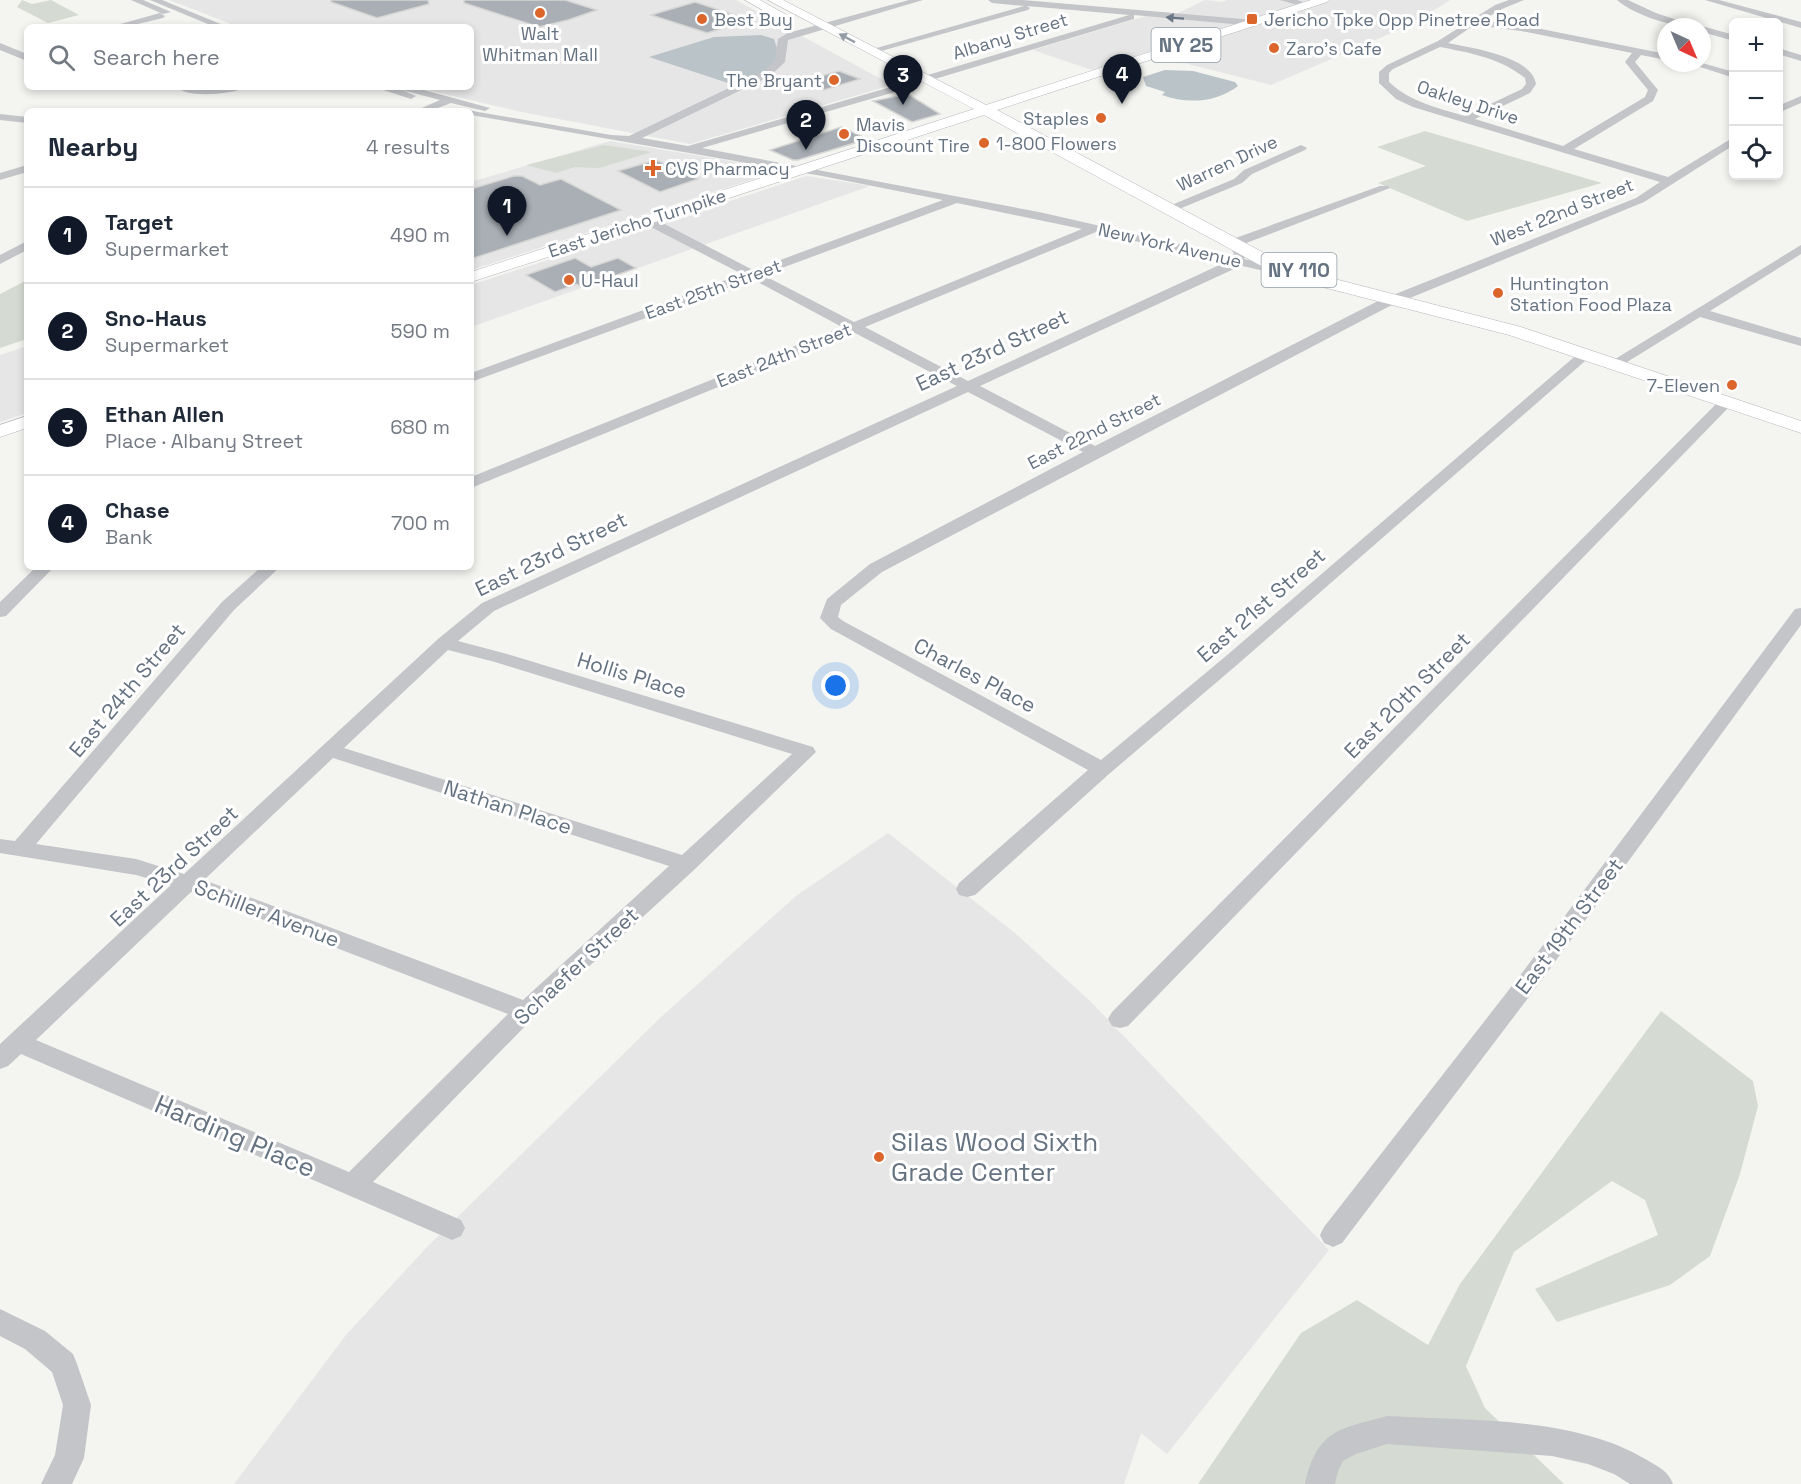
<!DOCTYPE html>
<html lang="en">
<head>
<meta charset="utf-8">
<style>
  :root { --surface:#fff; --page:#f2f2f3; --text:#1f2937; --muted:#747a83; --line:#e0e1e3; --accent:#111827 }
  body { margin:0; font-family:"Space Grotesk",sans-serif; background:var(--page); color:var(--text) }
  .controls { position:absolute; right:18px; top:18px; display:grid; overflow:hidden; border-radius:9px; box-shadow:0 3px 9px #0003 }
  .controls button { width:54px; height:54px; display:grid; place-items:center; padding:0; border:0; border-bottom:2px solid var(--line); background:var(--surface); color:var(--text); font:30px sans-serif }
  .compass { position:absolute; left:1657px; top:18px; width:54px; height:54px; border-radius:50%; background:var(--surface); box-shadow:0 3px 9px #0003; rotate:136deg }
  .you { position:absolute; left:836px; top:686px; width:21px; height:21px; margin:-15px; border:4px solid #fff; border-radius:50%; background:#1a73e8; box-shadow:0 0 0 9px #1a73e833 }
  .badge { display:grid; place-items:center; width:39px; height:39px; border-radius:50%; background:var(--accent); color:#fff; font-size:20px; font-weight:700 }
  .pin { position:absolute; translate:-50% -50px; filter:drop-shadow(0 2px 3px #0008) }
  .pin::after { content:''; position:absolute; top:32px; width:21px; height:18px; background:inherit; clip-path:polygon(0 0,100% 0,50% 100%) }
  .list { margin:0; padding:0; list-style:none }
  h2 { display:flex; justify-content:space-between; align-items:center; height:78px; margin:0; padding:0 24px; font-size:26px }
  h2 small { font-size:20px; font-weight:400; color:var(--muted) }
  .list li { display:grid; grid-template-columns:39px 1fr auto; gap:18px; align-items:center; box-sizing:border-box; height:96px; padding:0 24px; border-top:2px solid var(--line) }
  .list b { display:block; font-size:22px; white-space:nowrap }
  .list p { margin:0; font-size:20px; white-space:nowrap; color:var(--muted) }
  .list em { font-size:20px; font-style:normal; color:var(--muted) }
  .icon { flex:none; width:33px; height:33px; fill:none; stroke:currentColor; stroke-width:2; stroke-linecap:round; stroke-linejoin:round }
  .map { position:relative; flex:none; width:1801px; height:1484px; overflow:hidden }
  .search { position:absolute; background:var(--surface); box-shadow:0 3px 9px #0003; left:24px; top:24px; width:450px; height:66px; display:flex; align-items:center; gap:15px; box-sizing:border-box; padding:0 21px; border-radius:9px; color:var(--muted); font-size:22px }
  .panel { position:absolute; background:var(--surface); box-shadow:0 3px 9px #0003; left:24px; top:108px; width:450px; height:462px; border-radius:9px }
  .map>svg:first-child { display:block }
  .built { fill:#e5e6e5 }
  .green { fill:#d5dbd2 }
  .water { fill:#bac3c8 }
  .building { fill:#a9afb5; stroke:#d6d6d4; stroke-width:1.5 }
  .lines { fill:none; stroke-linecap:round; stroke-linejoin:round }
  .major-casing { stroke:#b3b7bb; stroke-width:1 }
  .minor { fill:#c3c5c9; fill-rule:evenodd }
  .major { fill:#fff; fill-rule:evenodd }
  .oneway { fill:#6a7685 }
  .oneway2 { fill:#939ca7 }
  .poi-dot { fill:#db652b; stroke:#fff; stroke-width:2 }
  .labels { text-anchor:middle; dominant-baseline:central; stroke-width:6; stroke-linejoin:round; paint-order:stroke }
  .far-poi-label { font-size:18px; fill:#657281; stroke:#fff; text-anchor:start }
  .far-street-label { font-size:18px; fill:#657281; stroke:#fff }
  .shield { fill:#fff; stroke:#939ca7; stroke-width:1.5 }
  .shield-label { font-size:20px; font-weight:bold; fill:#657281 }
  .street-label { font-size:21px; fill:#657281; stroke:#fff }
  .near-street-label { font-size:26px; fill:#657281; stroke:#fff }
  .near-poi-label { font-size:26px; fill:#657281; stroke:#fff; text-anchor:start }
</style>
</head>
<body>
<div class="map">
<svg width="1801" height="1484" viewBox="0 0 1801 1484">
  <rect width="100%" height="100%" fill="#f4f5f1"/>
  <g class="built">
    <polygon points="169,0 736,0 892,85 690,144 522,112 415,87 471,87 471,27 239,27"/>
    <polygon points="1205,0 1222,2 1227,0 1450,0 1410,25 1271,85 1145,53 1092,70 1033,50 1149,15 1172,16"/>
    <polygon points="610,141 767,167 772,170 766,175 471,270 471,182"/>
    <polygon points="807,176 870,186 471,327 471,285"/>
    <polygon points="27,346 27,413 0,422 0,355"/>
    <polygon points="888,833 1016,934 1089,1000 1329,1250 1167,1454 1141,1433 1124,1484 234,1484 346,1335 426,1248 659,1019 796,896"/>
  </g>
  <g class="green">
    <polygon points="22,0 32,4 51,0 79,15 48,23 17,7"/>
    <polygon points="1425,131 1602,183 1467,221 1378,183 1426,166 1377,147"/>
    <polygon points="604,145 652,152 599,168 575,167 556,173 526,165"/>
    <polygon points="27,280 27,339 0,348 0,294"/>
    <polygon points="1661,1011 1753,1081 1758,1106 1740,1174 1710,1256 1670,1285 1557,1322 1535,1289 1658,1235 1645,1200 1612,1181 1514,1252 1466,1366 1485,1408 1564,1484 1198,1484 1301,1333 1357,1300 1428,1345 1460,1284"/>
  </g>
  <g class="water">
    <path d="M761,35L774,39C775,43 778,49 778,53C778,71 747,79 734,85L649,57L714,37Z"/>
    <path d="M1165,70L1193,71L1235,82L1238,86C1216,103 1187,104 1162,95L1165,92L1146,86L1143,77Z"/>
  </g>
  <g class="building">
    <polygon points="331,0 428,0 429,4 377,18 331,2"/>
    <polygon points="464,0 565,0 597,10 568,20 539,27 464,3"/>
    <polygon points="695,2 744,18 738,20 744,22 707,33 651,15"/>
    <polygon points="839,71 860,79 824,90 803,81"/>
    <polygon points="908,94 940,114 912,122 873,101"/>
    <polygon points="841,127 868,139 798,160 793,160 770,150"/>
    <polygon points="656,160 698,179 660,192 618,171"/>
    <polygon points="514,176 522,176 540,185 561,179 621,210 471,259 471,189"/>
    <polygon points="575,258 591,267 618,258 636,268 589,285 581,287 577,284 555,292 526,275"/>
  </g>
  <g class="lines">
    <g class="major-casing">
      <g id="major">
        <polygon points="745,0 760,0 792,18 786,22 782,21"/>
        <polygon points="768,0 783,0 986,105 1311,0 1329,0 1327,2 997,110 1292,268 1521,327 1801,421 1801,433 1509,335 1280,276 984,115 471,282 471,272 974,109"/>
        <polygon points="27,416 27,428 0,437 0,425"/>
      </g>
    </g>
    <g class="minor">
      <polygon points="131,0 143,0 171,12 163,14"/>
      <polygon points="150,0 162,0 228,27 215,27"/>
      <path d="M909,0H923L788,40L785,62L770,76L642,138L688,146L908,82L912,83V87L702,148L1039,212L1232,256L1234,254L1228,243L1230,240L1380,186H1388L1390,188L1241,245L1247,254L1244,259L1291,269L1292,272L1291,275L1286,276L1238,265L1234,269L980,386L1095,446L1378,301L1636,198L1660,182L1413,107L1396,99L1379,83V72L1387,65L1438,41L1495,5L1509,0H1524L1502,9L1481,21L1521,25L1666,54V60L1641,55L1635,62L1658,90L1653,101L1574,149L1668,177L1734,137V145L1644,202L1388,307L882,572L841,605L838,617L843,621L1101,760L1226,656L1580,352H1590L1592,355L1238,664L1109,774L975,895L967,897L959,895L956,889L959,883L1088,770L831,629L820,618L827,599L870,564L1083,452L968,392L494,611L458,641L507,654L813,747L816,752L695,869L534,1017L373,1182L461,1220L465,1228L461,1236L452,1240L443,1236L21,1054L8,1066L0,1069V1044L171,885L136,875L0,853V839L15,841L222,602L261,567H280L234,610L36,844L136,859L184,874L438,639L482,603L957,386L853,332L471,488V477L842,327L752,279L471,382V373L742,274L643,223V217H651L753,270L943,200L822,176L471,115V111L467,110L611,135L629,136L762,72L775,61L778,39L788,33ZM1474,25L1521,31L1632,53L1625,62L1648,90L1645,97L1563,146L1475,119L1530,93L1536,84C1532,56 1471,48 1448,43ZM1440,47C1471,53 1500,58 1525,78L1526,84L1522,89L1465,116C1437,108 1411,102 1389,82V73L1393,69ZM957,203L1082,229L854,322L763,275ZM1096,232L1226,262L968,381L865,327ZM448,650L495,662L792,754L682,855L344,748ZM333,758L669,866L523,1000L204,880ZM191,892L508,1014L349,1172L36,1040Z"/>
      <polygon points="988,0 1023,0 1254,20 1259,23 1254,26 1134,15 1134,19 925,82 920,79 921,77 1129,15 1027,6 1030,8 1028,10 874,53 866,51 1024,6 992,3"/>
      <polygon points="1280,0 1297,0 1312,5 1308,8"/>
      <path d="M1617,0H1628L1656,13L1698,27C1672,27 1636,16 1617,0Z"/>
      <polygon points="1705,0 1719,0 1801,22 1801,28"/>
      <polygon points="160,13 165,16 163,18 125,27 113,26"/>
      <polygon points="1702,26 1734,35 1734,41 1702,32 1702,27 1699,27"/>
      <polygon points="0,43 27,54 27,61 0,50"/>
      <polygon points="1778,48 1801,55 1801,61 1778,54"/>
      <polygon points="1688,63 1702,63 1734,72 1734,78"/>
      <path d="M178,87L212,89L245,87C234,95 183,98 178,87Z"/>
      <polygon points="374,87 397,89 396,87 413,87 490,108 485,111 451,103 430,111 415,111 440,100 402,90 416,96 411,99"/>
      <polygon points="1801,96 1801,103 1778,113 1778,106"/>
      <polygon points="0,114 27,117 27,123 0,120"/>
      <polygon points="1301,145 1307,148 1305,150 1252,174 1242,183 1172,212 1168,213 1162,209 1234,179 1244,170"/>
      <polygon points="27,165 27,172 0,180 0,173"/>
      <polygon points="27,241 27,250 0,264 0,255"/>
      <polygon points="1801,245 1801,254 1710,311 1801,338 1801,346 1700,317 1619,367 1614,368 1607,364"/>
      <polygon points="1726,398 1731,399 1733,402 1731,405 1128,1026 1120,1028 1112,1026 1108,1019 1112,1012 1721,399"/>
      <polygon points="36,567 54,567 6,616 0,617 0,602"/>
      <polygon points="1801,608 1801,625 1538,985 1342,1243 1333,1247 1324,1243 1320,1235 1324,1227 1522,973 1795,609"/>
      <polygon points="0,1309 45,1331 73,1354 77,1364 91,1405 84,1458 72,1484 41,1484 55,1455 63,1405 52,1372 25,1349 0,1336"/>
      <path d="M1387,1416C1470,1421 1575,1416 1647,1460C1659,1467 1668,1471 1673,1484H1630L1614,1474L1588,1464L1552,1456L1387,1444L1356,1454L1343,1461L1338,1471L1335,1484H1305C1317,1430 1339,1429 1387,1416Z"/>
    </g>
    <use href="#major" class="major"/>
  </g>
  <defs><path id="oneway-solid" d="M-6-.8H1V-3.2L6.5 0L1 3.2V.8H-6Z" transform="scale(1.5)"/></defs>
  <use class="oneway" href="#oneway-solid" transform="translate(1175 18) rotate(-176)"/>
  <use class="oneway2" href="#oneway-solid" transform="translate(847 38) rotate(-152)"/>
  <g class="poi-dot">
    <circle cx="540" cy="13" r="6"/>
    <circle cx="702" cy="19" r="6"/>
    <rect x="1246" y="13" width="12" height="12" rx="3"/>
    <circle cx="1274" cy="48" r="6"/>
    <circle cx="834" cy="80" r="6"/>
    <circle cx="1101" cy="118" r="6"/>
    <circle cx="844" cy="134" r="6"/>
    <circle cx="984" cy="143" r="6"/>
    <path d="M650 159h6v6h6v6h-6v6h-6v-6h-6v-6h6z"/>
    <circle cx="569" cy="280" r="6"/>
    <circle cx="1498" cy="293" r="6"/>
    <circle cx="1732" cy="385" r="6"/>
    <circle cx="879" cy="1157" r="6"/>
  </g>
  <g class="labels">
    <g class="far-poi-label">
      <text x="714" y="19">Best Buy</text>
      <text x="1264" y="19">Jericho Tpke Opp Pinetree Road</text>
      <text x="540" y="33" text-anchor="middle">Walt<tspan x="540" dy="21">Whitman Mall</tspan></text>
      <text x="1286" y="48">Zaro's Cafe</text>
      <text x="822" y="80" text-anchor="end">The Bryant</text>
      <text x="1089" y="118" text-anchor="end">Staples</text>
      <text x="856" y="124">Mavis<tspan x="856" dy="21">Discount Tire</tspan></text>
      <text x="996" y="143">1-800 Flowers</text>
      <text x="665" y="168">CVS Pharmacy</text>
      <text x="581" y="280">U-Haul</text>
      <text x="1510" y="283">Huntington<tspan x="1510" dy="21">Station Food Plaza</tspan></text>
      <text x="1720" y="385" text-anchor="end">7-Eleven</text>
    </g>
    <g class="far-street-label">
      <text transform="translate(1010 36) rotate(-17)">Albany Street</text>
      <text transform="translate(1468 102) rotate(18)">Oakley Drive</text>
      <text transform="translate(1227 163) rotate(-25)">Warren Drive</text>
      <text transform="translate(1562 212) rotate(-22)">West 22nd Street</text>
      <text transform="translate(637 223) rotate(-18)">East Jericho Turnpike</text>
      <text transform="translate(1170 245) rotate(13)">New York Avenue</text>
      <text transform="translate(713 289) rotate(-20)">East 25th Street</text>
      <text transform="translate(784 355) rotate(-22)">East 24th Street</text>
      <text transform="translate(1094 431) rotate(-27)">East 22nd Street</text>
    </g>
    <g class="shield">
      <rect x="1151.5" y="28" width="69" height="34" rx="4.5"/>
      <rect x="1261.5" y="253" width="75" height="34" rx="4.5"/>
    </g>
    <g class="shield-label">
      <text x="1186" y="45">NY 25</text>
      <text x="1299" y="270">NY 110</text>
    </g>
    <g class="street-label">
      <text transform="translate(992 350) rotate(-25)">East 23rd Street</text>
      <text transform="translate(551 554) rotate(-26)">East 23rd Street</text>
      <text transform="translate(1261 605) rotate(-41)">East 21st Street</text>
      <text transform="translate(632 675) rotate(17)">Hollis Place</text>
      <text transform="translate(975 675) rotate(28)">Charles Place</text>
      <text transform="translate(127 690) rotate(-50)">East 24th Street</text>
      <text transform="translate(1407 695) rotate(-45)">East 20th Street</text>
      <text transform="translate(508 807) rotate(18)">Nathan Place</text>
      <text transform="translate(174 866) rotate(-43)">East 23rd Street</text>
      <text transform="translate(267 913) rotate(21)">Schiller Avenue</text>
      <text transform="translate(1569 926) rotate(-53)">East 19th Street</text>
      <text transform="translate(576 966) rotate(-43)">Schaefer Street</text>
    </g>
    <g class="near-street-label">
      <text transform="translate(235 1136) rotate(23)">Harding Place</text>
    </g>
    <g class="near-poi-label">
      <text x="891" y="1142">Silas Wood Sixth<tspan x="891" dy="30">Grade Center</tspan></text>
    </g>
  </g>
</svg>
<div class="controls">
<button>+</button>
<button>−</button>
<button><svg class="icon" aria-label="locate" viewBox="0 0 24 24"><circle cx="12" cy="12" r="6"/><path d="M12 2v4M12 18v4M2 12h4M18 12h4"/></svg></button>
</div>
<svg class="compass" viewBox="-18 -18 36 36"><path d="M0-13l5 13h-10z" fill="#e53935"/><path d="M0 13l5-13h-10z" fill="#747a83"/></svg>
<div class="you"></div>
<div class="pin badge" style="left:507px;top:236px">1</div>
<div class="pin badge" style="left:806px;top:150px">2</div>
<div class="pin badge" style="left:903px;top:105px">3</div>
<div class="pin badge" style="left:1122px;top:104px">4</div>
<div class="search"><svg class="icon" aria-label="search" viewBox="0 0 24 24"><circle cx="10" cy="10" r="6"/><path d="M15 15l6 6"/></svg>Search here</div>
<section class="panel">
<h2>Nearby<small>4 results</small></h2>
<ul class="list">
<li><span class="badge">1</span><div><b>Target</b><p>Supermarket</p></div><em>490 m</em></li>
<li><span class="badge">2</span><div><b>Sno-Haus</b><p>Supermarket</p></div><em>590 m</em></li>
<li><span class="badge">3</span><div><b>Ethan Allen</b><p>Place · Albany Street</p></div><em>680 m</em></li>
<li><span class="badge">4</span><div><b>Chase</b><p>Bank</p></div><em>700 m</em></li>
</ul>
</section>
</div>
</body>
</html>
